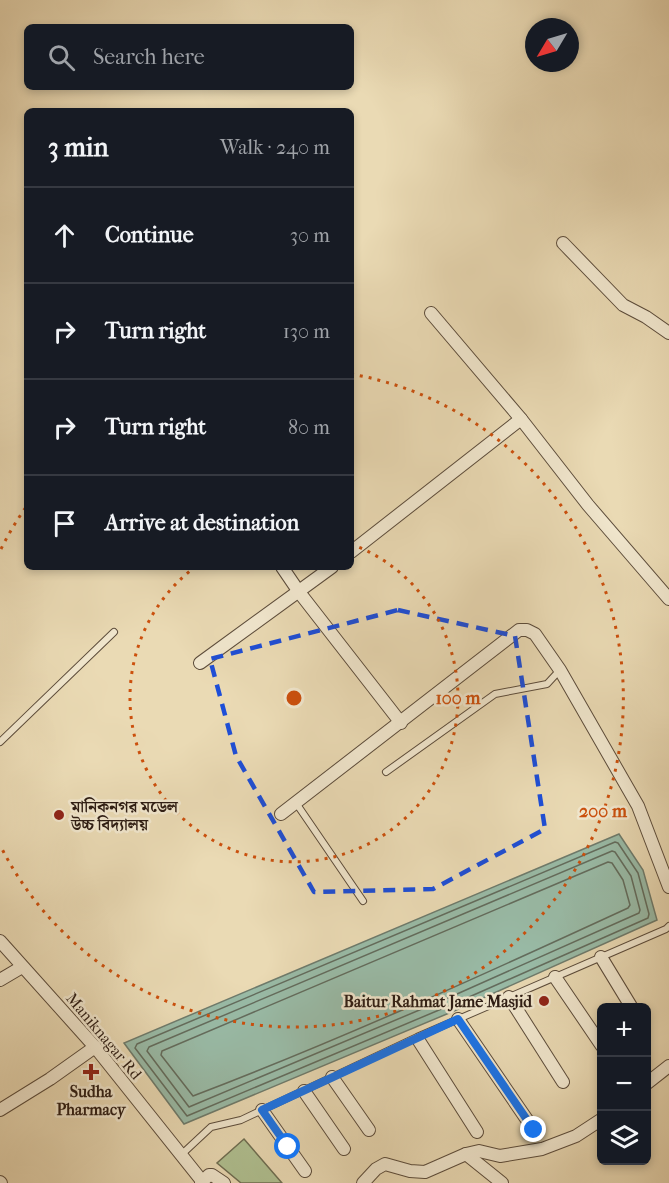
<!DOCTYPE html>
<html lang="en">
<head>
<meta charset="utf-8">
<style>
  :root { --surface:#171b24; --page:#20242c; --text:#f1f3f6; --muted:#9ea1a6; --line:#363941 }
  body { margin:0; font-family:"IM FELL French Canon","Noto Serif Bengali",serif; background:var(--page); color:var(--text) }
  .controls { position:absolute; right:18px; bottom:18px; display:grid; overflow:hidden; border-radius:9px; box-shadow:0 3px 9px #0003 }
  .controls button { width:54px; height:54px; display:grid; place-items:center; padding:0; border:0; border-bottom:2px solid var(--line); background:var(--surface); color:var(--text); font:30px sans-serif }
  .compass { position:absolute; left:525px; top:18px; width:54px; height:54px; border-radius:50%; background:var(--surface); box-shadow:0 3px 9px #0003; rotate:232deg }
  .stop { position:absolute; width:18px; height:18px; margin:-14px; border:4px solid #1a73e8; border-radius:50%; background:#fff }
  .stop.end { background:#1a73e8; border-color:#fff; box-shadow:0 2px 6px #0008 }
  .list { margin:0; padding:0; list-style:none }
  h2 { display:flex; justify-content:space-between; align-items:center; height:78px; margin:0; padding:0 24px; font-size:26px }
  h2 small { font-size:20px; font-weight:400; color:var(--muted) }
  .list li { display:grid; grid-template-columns:39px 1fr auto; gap:18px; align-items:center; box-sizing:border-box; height:96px; padding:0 24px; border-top:2px solid var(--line) }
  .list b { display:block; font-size:22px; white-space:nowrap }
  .list em { font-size:20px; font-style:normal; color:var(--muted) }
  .icon { flex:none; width:33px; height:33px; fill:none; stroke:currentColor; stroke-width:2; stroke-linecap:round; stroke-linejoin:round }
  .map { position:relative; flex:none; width:669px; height:1183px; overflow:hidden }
  .search { position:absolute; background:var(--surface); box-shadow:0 3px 9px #0003; left:24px; top:24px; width:330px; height:66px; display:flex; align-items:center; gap:15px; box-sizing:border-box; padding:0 21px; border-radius:9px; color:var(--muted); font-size:22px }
  .panel { position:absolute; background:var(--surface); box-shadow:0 3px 9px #0003; left:24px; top:108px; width:330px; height:462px; border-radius:9px }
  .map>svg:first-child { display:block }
  .green { fill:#b0c192; stroke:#6e6e52; stroke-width:1.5 }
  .water { fill:#99bba7; stroke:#6e7b6c; stroke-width:1.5 }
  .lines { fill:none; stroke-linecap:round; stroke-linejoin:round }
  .shore { stroke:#636c5d; stroke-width:1.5 }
  .service-casing { stroke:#5c4c3b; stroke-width:8 }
  .minor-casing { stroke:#5c4c3b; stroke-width:14 }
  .service { stroke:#f1e7ce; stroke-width:6 }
  .minor { stroke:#f1e7ce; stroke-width:12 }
  .route { stroke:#1a73e8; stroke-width:8 }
  .marked { fill:none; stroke:#1d4ed8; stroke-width:4.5; stroke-dasharray:12 8; stroke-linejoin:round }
  .ring { fill:none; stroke:#cc500d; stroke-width:3; stroke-dasharray:3 6 }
  .poi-dot { fill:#8f2418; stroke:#f1e7ce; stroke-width:2 }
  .labels { text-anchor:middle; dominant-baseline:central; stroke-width:5; stroke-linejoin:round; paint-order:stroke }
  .poi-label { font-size:16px; font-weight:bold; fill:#2d1c13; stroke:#f1e7ce; text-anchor:start }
  .street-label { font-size:16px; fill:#2d1c13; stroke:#f1e7ce }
  .centre { fill:#cc500d; stroke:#f1e7ce; stroke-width:3 }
  .ring-label { font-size:18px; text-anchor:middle; font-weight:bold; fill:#cc500d; stroke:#f1e7ce; stroke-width:5; stroke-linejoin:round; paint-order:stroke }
</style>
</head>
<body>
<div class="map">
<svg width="669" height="1183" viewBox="0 0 669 1183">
  <rect width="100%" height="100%" fill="#eadab4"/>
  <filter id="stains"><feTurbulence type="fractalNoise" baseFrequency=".00333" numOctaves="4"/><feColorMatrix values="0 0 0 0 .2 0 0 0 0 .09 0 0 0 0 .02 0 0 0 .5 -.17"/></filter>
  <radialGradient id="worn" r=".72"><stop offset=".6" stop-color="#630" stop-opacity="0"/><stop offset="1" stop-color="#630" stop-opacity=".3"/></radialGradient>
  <polygon class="green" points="244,1139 282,1183 241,1183 217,1163"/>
  <polygon class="water" points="619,834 643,870 657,920 454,1011 184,1124 124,1043"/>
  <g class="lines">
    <g class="shore">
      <polygon points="615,842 618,843 638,873 649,914 648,918 451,1005 187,1116 135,1048 137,1044"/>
      <polygon points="612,851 615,852 631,876 640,910 639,913 448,998 189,1107 147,1051 149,1047"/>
      <path d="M608,862L612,863L623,880L630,905L628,908C485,974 340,1040 193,1096L161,1055L162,1051Z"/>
    </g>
    <g class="service-casing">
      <g id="service">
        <polyline points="0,742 114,632"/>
        <polyline points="386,772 495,694 547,684 559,671"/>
        <polyline points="296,803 363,901"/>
        <polyline points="181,1155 211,1127 241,1120 417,1037 666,929 669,926"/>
      </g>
    </g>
    <g class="minor-casing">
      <g id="minor">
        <polyline points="563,243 623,305 646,317 669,333"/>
        <polyline points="431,313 521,419 588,505 669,599"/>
        <polyline points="351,552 521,419"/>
        <polyline points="282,567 299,592 401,723"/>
        <polyline points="200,663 332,567"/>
        <polyline points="281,814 519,630 527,630 535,634 560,670 638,806 669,887"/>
        <polyline points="0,941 95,1047 202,1181"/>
        <polyline points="601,957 632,1008"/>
        <polyline points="555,977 602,1046"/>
        <polyline points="0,980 22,967"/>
        <polyline points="509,997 563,1082"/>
        <polyline points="458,1019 534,1130"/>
        <polyline points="419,1041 477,1132"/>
        <polyline points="332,1077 369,1130"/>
        <polyline points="646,1084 669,1066"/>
        <polyline points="304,1091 344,1149"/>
        <polyline points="0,1110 50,1079 95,1047"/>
        <polyline points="262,1110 305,1171"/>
        <polyline points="466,1154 502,1183"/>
        <polyline points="0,1182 1,1183"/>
        <polyline points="201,1183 209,1175 212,1175 224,1183"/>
        <polyline points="363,1183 376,1169 385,1164 410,1171 425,1172 466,1154 479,1151 500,1156 542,1149 576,1136 602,1119"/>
      </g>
    </g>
    <use href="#service" class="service"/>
    <use href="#minor" class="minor"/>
  </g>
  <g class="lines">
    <polyline class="route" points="288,1147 262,1110 458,1019 534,1130"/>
  </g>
  <path class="marked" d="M398,610L515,636L545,829L433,889L314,892L236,756L210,659Z"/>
  <g class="ring">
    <path d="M351 544A164 164 0 1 1 195 567"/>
    <path d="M1 549A329 329 0 0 1 26 507M351 374A329 329 0 1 1 1 847"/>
  </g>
  <g class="poi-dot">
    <circle cx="59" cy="815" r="6"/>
    <circle cx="544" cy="1001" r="6"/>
    <path d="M88 1063h6v6h6v6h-6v6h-6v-6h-6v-6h6z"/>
  </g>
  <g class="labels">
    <g class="poi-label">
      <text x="71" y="806">মানিকনগর মডেল<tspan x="71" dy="18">উচ্চ বিদ্যালয়</tspan></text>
      <text x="532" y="1001" text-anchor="end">Baitur Rahmat Jame Masjid</text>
      <text x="91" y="1091" text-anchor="middle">Sudha<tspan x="91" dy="18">Pharmacy</tspan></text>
    </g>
    <g class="street-label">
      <text transform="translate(104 1036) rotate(50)">Maniknagar Rd</text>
    </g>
  </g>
  <circle cx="294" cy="698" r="9" class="centre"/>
  <g class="ring-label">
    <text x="458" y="704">100 m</text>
    <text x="603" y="817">200 m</text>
  </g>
  <rect width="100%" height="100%" filter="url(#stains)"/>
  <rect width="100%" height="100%" fill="url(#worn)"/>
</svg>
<div class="controls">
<button>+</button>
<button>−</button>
<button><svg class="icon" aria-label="layers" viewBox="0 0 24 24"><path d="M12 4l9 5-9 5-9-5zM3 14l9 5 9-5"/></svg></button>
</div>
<svg class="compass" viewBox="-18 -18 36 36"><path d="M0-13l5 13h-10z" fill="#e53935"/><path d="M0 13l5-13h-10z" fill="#9ea1a6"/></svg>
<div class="stop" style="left:288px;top:1147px"></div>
<div class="stop end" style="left:534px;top:1130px"></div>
<div class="search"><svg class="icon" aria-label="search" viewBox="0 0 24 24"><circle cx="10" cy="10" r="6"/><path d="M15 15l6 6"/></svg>Search here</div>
<section class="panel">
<h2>3 min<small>Walk · 240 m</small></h2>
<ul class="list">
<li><svg class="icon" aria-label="ahead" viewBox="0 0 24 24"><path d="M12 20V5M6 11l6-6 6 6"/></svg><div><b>Continue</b></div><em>30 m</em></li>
<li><svg class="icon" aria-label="right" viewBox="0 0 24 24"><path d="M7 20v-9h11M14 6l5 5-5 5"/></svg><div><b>Turn right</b></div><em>130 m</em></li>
<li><svg class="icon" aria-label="right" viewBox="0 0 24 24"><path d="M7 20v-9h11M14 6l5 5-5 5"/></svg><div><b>Turn right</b></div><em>80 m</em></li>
<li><svg class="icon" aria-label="arrive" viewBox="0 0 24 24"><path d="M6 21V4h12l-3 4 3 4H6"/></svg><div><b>Arrive at destination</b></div></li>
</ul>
</section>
</div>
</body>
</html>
